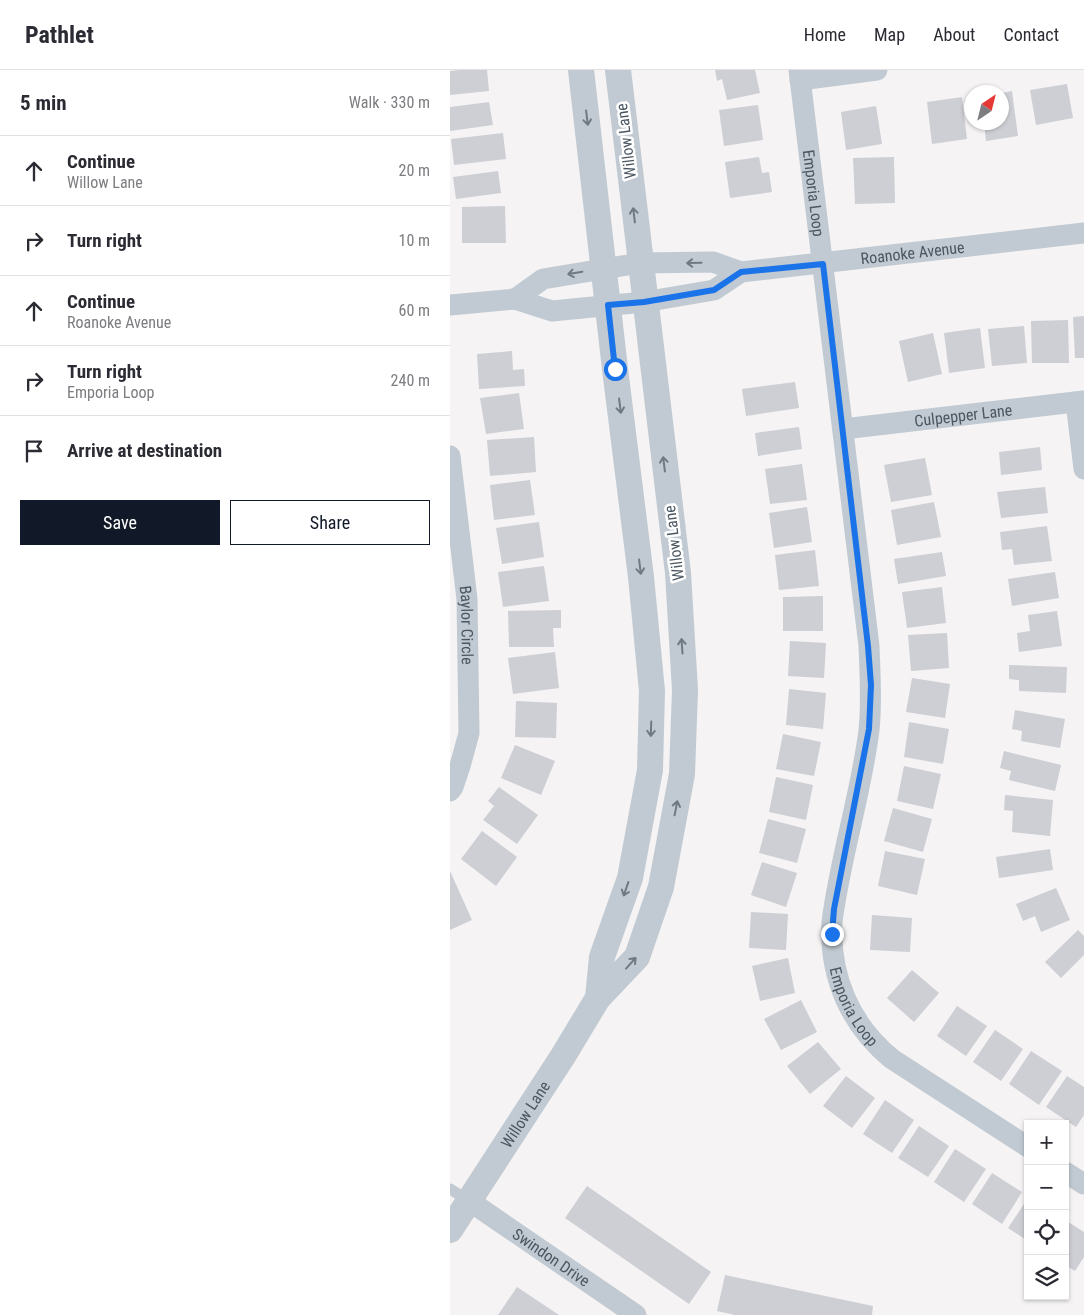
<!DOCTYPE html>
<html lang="en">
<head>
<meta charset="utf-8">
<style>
  :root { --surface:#fff; --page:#f7f7f7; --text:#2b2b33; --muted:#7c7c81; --line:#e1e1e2; --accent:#111827 }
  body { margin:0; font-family:"Roboto Condensed",sans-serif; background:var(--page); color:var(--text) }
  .controls { position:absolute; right:15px; bottom:15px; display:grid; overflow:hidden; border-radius:0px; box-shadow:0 1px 4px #0004 }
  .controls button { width:45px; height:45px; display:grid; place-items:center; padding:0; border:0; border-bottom:1px solid var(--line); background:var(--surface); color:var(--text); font:25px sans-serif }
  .compass { position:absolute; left:514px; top:15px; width:45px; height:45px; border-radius:50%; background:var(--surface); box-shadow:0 1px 4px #0004; rotate:35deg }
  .stop { position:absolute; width:15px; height:15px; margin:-11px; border:4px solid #1a73e8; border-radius:50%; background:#fff }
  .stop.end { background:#1a73e8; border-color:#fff; box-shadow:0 1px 5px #0008 }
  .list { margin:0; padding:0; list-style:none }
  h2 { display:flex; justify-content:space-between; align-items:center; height:65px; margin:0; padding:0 20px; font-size:21px }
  h2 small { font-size:16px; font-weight:400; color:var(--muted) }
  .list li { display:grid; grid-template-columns:32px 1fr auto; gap:15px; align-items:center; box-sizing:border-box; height:70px; padding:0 20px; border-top:1px solid var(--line) }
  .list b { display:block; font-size:19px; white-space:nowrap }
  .list p { margin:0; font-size:16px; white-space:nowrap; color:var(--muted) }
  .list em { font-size:16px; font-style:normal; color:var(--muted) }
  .actions { display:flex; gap:10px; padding:15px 20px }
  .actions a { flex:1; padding:11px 0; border:1px solid var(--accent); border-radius:0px; text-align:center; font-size:18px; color:var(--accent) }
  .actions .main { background:var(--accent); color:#fff }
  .icon { flex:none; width:28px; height:28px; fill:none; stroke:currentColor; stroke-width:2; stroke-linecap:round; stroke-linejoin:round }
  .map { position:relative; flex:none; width:634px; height:1245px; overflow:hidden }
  header { display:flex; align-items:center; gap:30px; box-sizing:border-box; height:70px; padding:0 25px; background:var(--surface); border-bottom:1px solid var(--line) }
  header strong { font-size:24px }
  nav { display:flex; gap:28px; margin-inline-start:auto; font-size:18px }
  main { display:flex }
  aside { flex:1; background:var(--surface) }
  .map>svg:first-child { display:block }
  .building { fill:#cdcfd5 }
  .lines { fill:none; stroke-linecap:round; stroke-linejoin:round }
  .service { stroke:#c1cad2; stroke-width:11 }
  .minor { stroke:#c1cad2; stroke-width:21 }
  .tertiary { stroke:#c1cad2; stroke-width:26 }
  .oneway { stroke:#6e7983 }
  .route { stroke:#1a73e8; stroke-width:6 }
  .labels { text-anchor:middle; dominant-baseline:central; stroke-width:5; stroke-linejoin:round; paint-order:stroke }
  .street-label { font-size:16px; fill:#4a5661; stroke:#fff }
</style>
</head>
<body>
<header>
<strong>Pathlet</strong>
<nav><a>Home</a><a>Map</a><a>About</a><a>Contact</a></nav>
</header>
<main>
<aside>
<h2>5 min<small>Walk · 330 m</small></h2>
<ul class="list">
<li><svg class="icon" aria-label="ahead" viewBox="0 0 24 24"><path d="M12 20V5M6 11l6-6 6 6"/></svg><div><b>Continue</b><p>Willow Lane</p></div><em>20 m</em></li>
<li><svg class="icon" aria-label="right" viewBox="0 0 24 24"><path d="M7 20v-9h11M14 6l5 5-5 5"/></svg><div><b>Turn right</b></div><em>10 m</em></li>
<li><svg class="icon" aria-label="ahead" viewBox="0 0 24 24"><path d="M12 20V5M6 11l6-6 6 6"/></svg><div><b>Continue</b><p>Roanoke Avenue</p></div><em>60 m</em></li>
<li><svg class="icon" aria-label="right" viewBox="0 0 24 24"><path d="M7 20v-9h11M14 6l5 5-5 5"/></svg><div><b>Turn right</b><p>Emporia Loop</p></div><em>240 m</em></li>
<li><svg class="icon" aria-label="arrive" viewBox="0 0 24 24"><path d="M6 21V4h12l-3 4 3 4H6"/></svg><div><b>Arrive at destination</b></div></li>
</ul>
<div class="actions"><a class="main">Save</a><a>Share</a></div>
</aside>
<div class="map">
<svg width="634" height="1245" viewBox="0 0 634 1245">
  <rect width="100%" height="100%" fill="#f5f3f3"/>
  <g class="building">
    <polygon points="10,0 37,0 39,21 0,25 0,1"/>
    <polygon points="265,0 305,0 310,23 277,30 272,9 267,11"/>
    <polygon points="617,14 623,48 586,55 580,20"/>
    <polygon points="562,21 568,66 536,71 534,52 552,52 552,23"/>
    <polygon points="512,27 517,69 482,74 477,32"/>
    <polygon points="39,32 43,55 0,61 0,37"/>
    <polygon points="308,35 313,70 274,76 269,40"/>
    <polygon points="426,36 432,74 396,80 391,42"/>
    <polygon points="53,63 56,89 4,95 1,69"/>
    <polygon points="309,87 312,103 319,102 322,122 280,128 275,92"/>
    <polygon points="444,87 445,133 405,134 403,88"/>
    <polygon points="48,101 51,123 6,129 3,107"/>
    <polygon points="55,136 56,173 12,173 12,137"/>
    <polygon points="634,246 634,288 625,288 623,247"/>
    <polygon points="618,250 619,293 582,293 581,251"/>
    <polygon points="574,256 577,293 542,296 538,259"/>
    <polygon points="530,258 535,298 499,303 494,263"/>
    <polygon points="483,263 492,304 458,312 449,271"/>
    <polygon points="62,281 63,300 74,299 75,316 29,319 27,284"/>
    <polygon points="345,312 349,338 296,346 292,319"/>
    <polygon points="69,323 74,359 36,364 30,328"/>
    <polygon points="349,357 352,379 308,386 305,363"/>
    <polygon points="84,367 86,402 40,406 37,370"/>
    <polygon points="590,377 592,400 551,405 549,382"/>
    <polygon points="475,388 482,425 441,432 434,395"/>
    <polygon points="352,394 357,430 320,434 315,399"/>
    <polygon points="80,410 85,445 44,450 40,415"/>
    <polygon points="595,417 598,443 551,448 547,422"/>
    <polygon points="484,432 491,467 447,475 441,440"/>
    <polygon points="357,437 362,472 324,478 319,443"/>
    <polygon points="89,452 94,487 52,494 46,458"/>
    <polygon points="597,456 602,491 564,495 562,479 552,480 550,462"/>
    <polygon points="365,480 369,516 329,520 325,485"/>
    <polygon points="492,482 496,506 448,514 444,489"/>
    <polygon points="94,496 99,531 53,537 48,502"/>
    <polygon points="605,502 609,528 562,536 558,509"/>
    <polygon points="492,517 496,553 457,558 452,522"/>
    <polygon points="373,526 373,561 333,561 333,527"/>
    <polygon points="111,540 111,558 103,558 104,577 59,577 58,541"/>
    <polygon points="607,541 612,576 569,582 567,563 580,561 578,545"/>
    <polygon points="497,563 499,598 461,601 458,565"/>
    <polygon points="340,571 376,573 374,608 338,606"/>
    <polygon points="105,582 109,618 63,624 58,588"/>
    <polygon points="559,595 617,597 616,623 569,621 569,610 559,609"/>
    <polygon points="462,608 500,614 495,648 456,642"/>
    <polygon points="339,619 376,623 373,659 336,655"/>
    <polygon points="66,631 107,633 106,668 65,667"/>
    <polygon points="565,640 615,649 610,678 571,671 572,661 562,659"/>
    <polygon points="459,652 499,659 493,694 454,687"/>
    <polygon points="333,664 371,672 364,706 326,699"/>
    <polygon points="65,675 105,691 91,725 51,708"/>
    <polygon points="554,681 611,695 605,721 559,710 561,701 550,698"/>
    <polygon points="454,696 491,704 483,739 447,731"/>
    <polygon points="326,707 363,715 356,750 319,742"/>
    <polygon points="49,717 88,745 67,774 33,750 44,736 38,731"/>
    <polygon points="555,725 603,730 600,766 562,762 563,741 554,740"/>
    <polygon points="443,738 482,749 473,782 434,771"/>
    <polygon points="318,749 356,759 347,793 309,783"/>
    <polygon points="32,761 67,787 46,816 11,789"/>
    <polygon points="600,779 603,800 549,808 546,787"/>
    <polygon points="435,781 475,789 467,825 428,816"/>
    <polygon points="312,792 347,803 336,837 301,825"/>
    <polygon points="0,801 22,850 0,860"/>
    <polygon points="606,818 620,850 591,862 585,846 573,851 566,834"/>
    <polygon points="301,842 338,844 336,880 299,878"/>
    <polygon points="422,845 462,848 460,882 420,880"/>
    <polygon points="628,860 634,866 634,885 611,908 595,892"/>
    <polygon points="338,888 345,923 310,931 302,896"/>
    <polygon points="462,900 489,923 464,952 437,928"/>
    <polygon points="351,930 367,962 331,980 314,949"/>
    <polygon points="507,936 537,956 516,986 487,966"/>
    <polygon points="545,960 573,979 551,1011 523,992"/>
    <polygon points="368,972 391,999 360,1024 337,996"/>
    <polygon points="581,981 612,1001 589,1035 559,1014"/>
    <polygon points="396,1006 425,1028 402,1058 373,1036"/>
    <polygon points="617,1006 634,1017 634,1045 626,1057 596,1037"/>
    <polygon points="435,1030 464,1050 442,1083 413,1064"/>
    <polygon points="469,1056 499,1076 478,1107 448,1088"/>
    <polygon points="505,1079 536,1099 514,1132 484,1112"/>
    <polygon points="542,1103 572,1122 552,1154 522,1134"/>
    <polygon points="137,1116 261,1202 239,1234 115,1148"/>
    <polygon points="578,1128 578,1171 558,1158"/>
    <polygon points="615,1150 634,1162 634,1187 625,1201 615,1195"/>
    <polygon points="275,1205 423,1236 422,1245 285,1245 267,1241"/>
    <polygon points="67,1217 109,1245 48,1245"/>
  </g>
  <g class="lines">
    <polyline class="service" points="0,1119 18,1130"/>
    <g class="minor">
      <path id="s1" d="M349,0L419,576C420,604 422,632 419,660C411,725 390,788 382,852C379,906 400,955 442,989L578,1077"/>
      <polyline points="350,10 427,0"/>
      <path id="s2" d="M65,229L93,209L190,193L263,192L291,202L634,163"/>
      <polyline points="0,235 65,229 102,241 194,232 264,220 291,202"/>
      <polyline points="626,332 634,399"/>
      <path id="s3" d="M393,359L634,331"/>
      <path id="s4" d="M0,386L17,529L19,663L10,696L3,717L0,721"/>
      <polyline points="615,1102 634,1114"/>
      <path id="s5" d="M18,1130L186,1245"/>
    </g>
    <g class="tertiary">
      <polyline points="131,0 165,299 191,507 202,621 200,700 180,808 152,887 148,928"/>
      <path id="s6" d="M0,1160L113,986L148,928L187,887L211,817L232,704L235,620L228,503L168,0"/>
    </g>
  </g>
  <defs><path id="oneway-shaft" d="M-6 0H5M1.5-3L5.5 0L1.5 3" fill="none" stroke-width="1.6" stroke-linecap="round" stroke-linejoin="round" transform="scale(1.25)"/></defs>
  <g class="oneway">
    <use href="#oneway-shaft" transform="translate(137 48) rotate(83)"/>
    <use href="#oneway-shaft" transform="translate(184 145) rotate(-97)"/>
    <use href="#oneway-shaft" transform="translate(244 193) rotate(179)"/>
    <use href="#oneway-shaft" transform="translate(125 203) rotate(170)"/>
    <use href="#oneway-shaft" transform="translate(170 336) rotate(83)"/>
    <use href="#oneway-shaft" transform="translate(214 394) rotate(-97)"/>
    <use href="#oneway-shaft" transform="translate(190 497) rotate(83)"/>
    <use href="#oneway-shaft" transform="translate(232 576) rotate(-94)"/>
    <use href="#oneway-shaft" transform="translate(201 659) rotate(92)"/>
    <use href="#oneway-shaft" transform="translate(226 738) rotate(-79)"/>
    <use href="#oneway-shaft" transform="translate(176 819) rotate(109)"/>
    <use href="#oneway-shaft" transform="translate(181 893) rotate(-48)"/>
  </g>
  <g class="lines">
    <polyline class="route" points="165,299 158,235 194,232 264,220 291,202 373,194 418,576 421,615 419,659 384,839 382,864"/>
  </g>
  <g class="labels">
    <g class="street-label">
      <text transform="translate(176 71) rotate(-97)">Willow Lane</text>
      <text stroke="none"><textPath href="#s1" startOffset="124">Emporia Loop</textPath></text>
      <text stroke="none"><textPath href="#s2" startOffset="408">Roanoke Avenue</textPath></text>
      <text stroke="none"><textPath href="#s3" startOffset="121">Culpepper Lane</textPath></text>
      <text transform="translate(224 473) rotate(-97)">Willow Lane</text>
      <text stroke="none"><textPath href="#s4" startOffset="170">Baylor Circle</textPath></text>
      <text stroke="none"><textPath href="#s1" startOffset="949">Emporia Loop</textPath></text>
      <text stroke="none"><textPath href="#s6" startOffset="138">Willow Lane</textPath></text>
      <text stroke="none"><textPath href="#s5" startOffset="101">Swindon Drive</textPath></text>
    </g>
  </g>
</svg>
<div class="controls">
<button>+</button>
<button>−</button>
<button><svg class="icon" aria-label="locate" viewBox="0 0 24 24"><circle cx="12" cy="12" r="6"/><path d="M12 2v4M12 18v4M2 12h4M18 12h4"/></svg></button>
<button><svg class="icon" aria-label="layers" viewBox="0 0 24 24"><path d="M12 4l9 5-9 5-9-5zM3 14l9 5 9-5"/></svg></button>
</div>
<svg class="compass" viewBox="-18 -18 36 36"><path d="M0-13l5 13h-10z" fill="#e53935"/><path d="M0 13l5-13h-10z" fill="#7c7c81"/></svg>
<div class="stop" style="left:165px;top:299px"></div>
<div class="stop end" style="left:382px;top:864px"></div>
</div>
</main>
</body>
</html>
